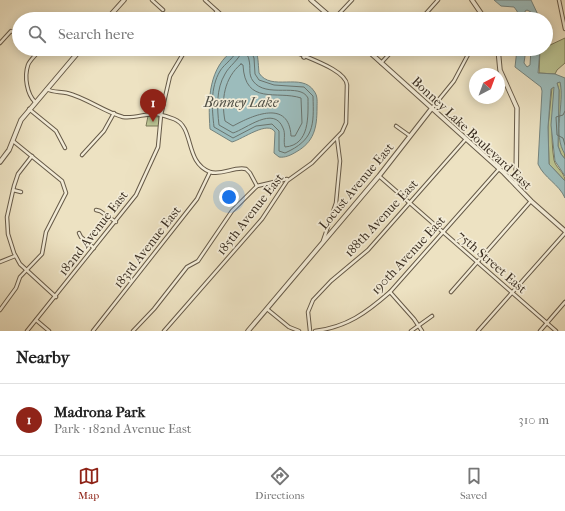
<!DOCTYPE html>
<html lang="en">
<head>
<meta charset="utf-8">
<style>
  :root { --surface:#fff; --page:#f2f2f2; --text:#222; --muted:#767676; --line:#e0e0e0; --accent:#8f2418 }
  body { margin:0; font-family:"IM FELL French Canon",serif; background:var(--page); color:var(--text) }
  .compass { position:absolute; left:469px; top:68px; width:36px; height:36px; border-radius:50%; background:var(--surface); box-shadow:0 2px 10px #0003; rotate:41deg }
  .you { position:absolute; left:229px; top:197px; width:14px; height:14px; margin:-10px; border:3px solid #fff; border-radius:50%; background:#1a73e8; box-shadow:0 0 0 6px #1a73e833 }
  .badge { display:grid; place-items:center; width:26px; height:26px; border-radius:50%; background:var(--accent); color:#fff; font-size:13px; font-weight:700 }
  .pin { position:absolute; translate:-50% -33px; filter:drop-shadow(0 1px 2px #0008) }
  .pin::after { content:''; position:absolute; top:21px; width:14px; height:12px; background:inherit; clip-path:polygon(0 0,100% 0,50% 100%) }
  .list { margin:0; padding:0; list-style:none }
  h2 { display:flex; justify-content:space-between; align-items:center; height:52px; margin:0; padding:0 16px; font-size:17px }
  h2 small { font-size:13px; font-weight:400; color:var(--muted) }
  .list li { display:grid; grid-template-columns:26px 1fr auto; gap:12px; align-items:center; box-sizing:border-box; height:72px; padding:0 16px; border-top:1px solid var(--line) }
  .list b { display:block; font-size:15px; white-space:nowrap }
  .list p { margin:0; font-size:13px; white-space:nowrap; color:var(--muted) }
  .list em { font-size:13px; font-style:normal; color:var(--muted) }
  .icon { flex:none; width:22px; height:22px; fill:none; stroke:currentColor; stroke-width:2; stroke-linecap:round; stroke-linejoin:round }
  .map { position:relative; flex:none; width:565px; height:331px; overflow:hidden }
  .search { position:absolute; background:var(--surface); box-shadow:0 2px 10px #0003; left:12px; right:12px; top:12px; height:44px; display:flex; align-items:center; gap:10px; box-sizing:border-box; padding:0 14px; border-radius:22px; color:var(--muted); font-size:15px }
  .sheet { height:124px; background:var(--surface) }
  nav { display:flex; justify-content:space-around; align-items:center; box-sizing:border-box; height:56px; border-top:1px solid var(--line); background:var(--surface); font-size:11px; color:var(--muted) }
  nav a { display:grid; justify-items:center; gap:2px }
  nav .on { color:var(--accent) }
  .map>svg:first-child { display:block }
  .green { fill:#bac392; stroke:#7a7859 }
  .water { fill:#9cbcbc; stroke:#74837e }
  .lines { fill:none; stroke-linecap:round; stroke-linejoin:round }
  .shore { stroke:#6a746e; stroke-width:1 }
  .minor-casing { stroke:#665a48; stroke-width:4.5 }
  .tertiary-casing { stroke:#665a48; stroke-width:5.5 }
  .minor { stroke:#f3ecd7; stroke-width:2.5 }
  .tertiary { stroke:#f3ecd7; stroke-width:3.5 }
  .labels { text-anchor:middle; dominant-baseline:central; stroke-width:3.5; stroke-linejoin:round; paint-order:stroke }
  .street-label { font-size:13px; fill:#392d20; stroke:#f3ecd7 }
  .water-label { font-size:14px; font-style:italic; fill:#525147; stroke:#f3ecd7 }
</style>
</head>
<body>
<div class="map">
<svg width="565" height="331" viewBox="0 0 565 331">
  <rect width="100%" height="100%" fill="#ede2c2"/>
  <filter id="stains"><feTurbulence type="fractalNoise" baseFrequency=".005" numOctaves="4"/><feColorMatrix values="0 0 0 0 .2 0 0 0 0 .09 0 0 0 0 .02 0 0 0 .5 -.17"/></filter>
  <radialGradient id="worn" r=".72"><stop offset=".6" stop-color="#630" stop-opacity="0"/><stop offset="1" stop-color="#630" stop-opacity=".3"/></radialGradient>
  <g class="green">
    <polygon points="565,38 565,63 557,70 555,74 539,73 540,49 546,49 546,47"/>
    <path d="M560,81C565,98 559,115 560,132C560,142 565,150 565,159L561,154L558,146L559,90L557,83Z"/>
    <path d="M552,87L555,88C553,112 550,136 554,160C556,169 565,172 565,181L549,164L548,127Z"/>
    <polygon points="148,116 159,117 159,126 146,126"/>
  </g>
  <g class="water">
    <polygon points="494,0 531,0 540,19 534,19 531,12 527,10 525,11 526,19 519,19 517,11 514,7 501,6"/>
    <path d="M235,49C260,49 257,50 259,73C271,92 302,72 314,91C318,96 317,102 317,108C317,128 314,142 296,152C291,155 285,158 279,157L274,153L275,132C268,120 243,139 232,142L210,129C208,100 208,67 235,49Z"/>
    <path d="M517,49H526L524,63L527,67L530,65L531,49H540L538,73L555,74L565,78V154C552,135 565,103 560,82L557,83L559,90L558,146L561,154L565,159V176L555,161L551,125L554,87L551,89L548,127L549,164L565,181V198C559,184 544,178 538,164L542,91L541,87L515,67Z"/>
  </g>
  <g class="lines">
    <g class="shore">
      <path d="M237,49C236,57 224,64 220,71C210,88 212,109 214,127L233,138L256,126L272,124L279,131V151L285,153C314,140 314,126 313,96L304,87L274,85L259,80L255,74L254,58L250,49"/>
      <path d="M242,51H245C246,54 249,57 249,60C251,68 248,74 253,81C266,99 300,82 308,98C308,116 310,145 285,147C283,141 286,134 283,128C274,105 246,129 233,133L219,125C217,108 216,89 225,74C229,66 239,60 242,51Z"/>
      <path d="M241,64L243,65C245,106 277,90 301,98L302,123L295,136H291C289,99 253,115 233,126L225,121C221,100 224,78 241,64Z"/>
      <polyline points="565,111 563,115 556,117 557,135 563,138 565,145"/>
    </g>
    <g class="minor-casing">
      <g id="minor">
        <polyline points="152,0 163,10"/>
        <polyline points="205,0 226,19"/>
        <polyline points="559,0 565,29"/>
        <polyline points="211,19 217,11"/>
        <polyline points="246,19 257,15 267,19"/>
        <polyline points="334,19 352,0"/>
        <polyline points="421,19 438,0"/>
        <polyline points="0,43 11,31 19,34"/>
        <polyline points="381,63 394,49"/>
        <path d="M47,89C53,93 60,91 67,93C87,98 104,112 123,117C134,119 146,113 157,114C162,115 169,117 174,119C195,127 184,162 210,172C222,176 234,166 246,169L250,173L257,186"/>
        <path d="M35,102C27,94 24,77 28,65C30,60 35,56 38,52L36,49"/>
        <polyline points="432,108 454,81 471,49"/>
        <polyline points="29,109 56,131 65,148"/>
        <polyline points="396,126 410,136"/>
        <polyline points="82,155 104,131 114,113"/>
        <polyline points="32,156 18,174 14,186 7,217 8,234 14,253 20,264 56,297"/>
        <polyline points="379,176 556,331"/>
        <polyline points="257,186 287,179"/>
        <polyline points="13,190 21,192"/>
        <polyline points="96,210 100,211 116,222"/>
        <polyline points="79,233 81,237 94,248"/>
        <polyline points="323,241 336,203 340,161 337,138"/>
        <polyline points="0,262 15,256"/>
        <polyline points="390,292 414,319 422,331"/>
        <polyline points="451,292 531,201"/>
        <polyline points="267,309 289,327 299,331"/>
        <polyline points="0,310 16,288 20,277 42,254 46,232 66,193 62,181 13,141"/>
        <polyline points="36,320 49,331"/>
        <polyline points="27,331 136,195 158,147 161,115 170,76 186,49"/>
        <polyline points="93,331 197,199 210,172"/>
        <polyline points="133,331 154,309 187,267 198,261 232,211 257,186"/>
        <path d="M164,331L262,219L287,181L312,163L342,132L346,123L347,85C346,69 303,57 289,49"/>
        <polyline points="310,331 308,312 313,300 331,281 368,250 466,139"/>
        <path d="M315,331C347,327 366,313 390,292L499,169"/>
        <polyline points="411,331 432,316"/>
        <polyline points="478,331 565,233"/>
        <polyline points="540,331 565,302"/>
      </g>
    </g>
    <g class="tertiary-casing">
      <g id="tertiary">
        <polyline points="311,0 333,19"/>
        <polyline points="472,0 485,19"/>
        <polyline points="107,19 124,0"/>
        <polyline points="366,49 504,173 531,201 565,231"/>
        <polyline points="498,49 500,70 517,108 516,185"/>
        <polyline points="304,57 308,49"/>
        <polyline points="0,162 9,150 21,120 81,49"/>
        <polyline points="248,331 379,176 432,108"/>
      </g>
    </g>
    <use href="#minor" class="minor"/>
    <use href="#tertiary" class="tertiary"/>
  </g>
  <g class="labels">
    <g class="street-label">
      <text transform="translate(472 133) rotate(43)">Bonney Lake Boulevard East</text>
      <text transform="translate(356 186) rotate(-50)">Locust Avenue East</text>
      <text transform="translate(250 214) rotate(-52)">185th Avenue East</text>
      <text transform="translate(381 218) rotate(-47)">188th Avenue East</text>
      <text transform="translate(93 233) rotate(-52)">182nd Avenue East</text>
      <text transform="translate(147 247) rotate(-52)">183rd Avenue East</text>
      <text transform="translate(408 255) rotate(-47)">190th Avenue East</text>
      <text transform="translate(492 262) rotate(41)">75th Street East</text>
    </g>
    <g class="water-label">
      <text x="241" y="102">Bonney Lake</text>
    </g>
  </g>
  <rect width="100%" height="100%" filter="url(#stains)"/>
  <rect width="100%" height="100%" fill="url(#worn)"/>
</svg>
<svg class="compass" viewBox="-18 -18 36 36"><path d="M0-13l5 13h-10z" fill="#e53935"/><path d="M0 13l5-13h-10z" fill="#767676"/></svg>
<div class="you"></div>
<div class="pin badge" style="left:153px;top:122px">1</div>
<div class="search"><svg class="icon" aria-label="search" viewBox="0 0 24 24"><circle cx="10" cy="10" r="6"/><path d="M15 15l6 6"/></svg>Search here</div>
</div>
<section class="sheet">
<h2>Nearby<small></small></h2>
<ul class="list">
<li><span class="badge">1</span><div><b>Madrona Park</b><p>Park · 182nd Avenue East</p></div><em>310 m</em></li>
</ul>
</section>
<nav>
<a class="on"><svg class="icon" aria-label="map" viewBox="0 0 24 24"><path d="M3 6l6-2 6 2 6-2v14l-6 2-6-2-6 2zM9 4v14M15 6v14"/></svg>Map</a>
<a><svg class="icon" aria-label="directions" viewBox="0 0 24 24"><path d="M12 3l9 9-9 9-9-9zM9 14v-3h6M13 9l2 2-2 2"/></svg>Directions</a>
<a><svg class="icon" aria-label="saved" viewBox="0 0 24 24"><path d="M7 4h10v16l-5-4-5 4z"/></svg>Saved</a>
</nav>
</body>
</html>
